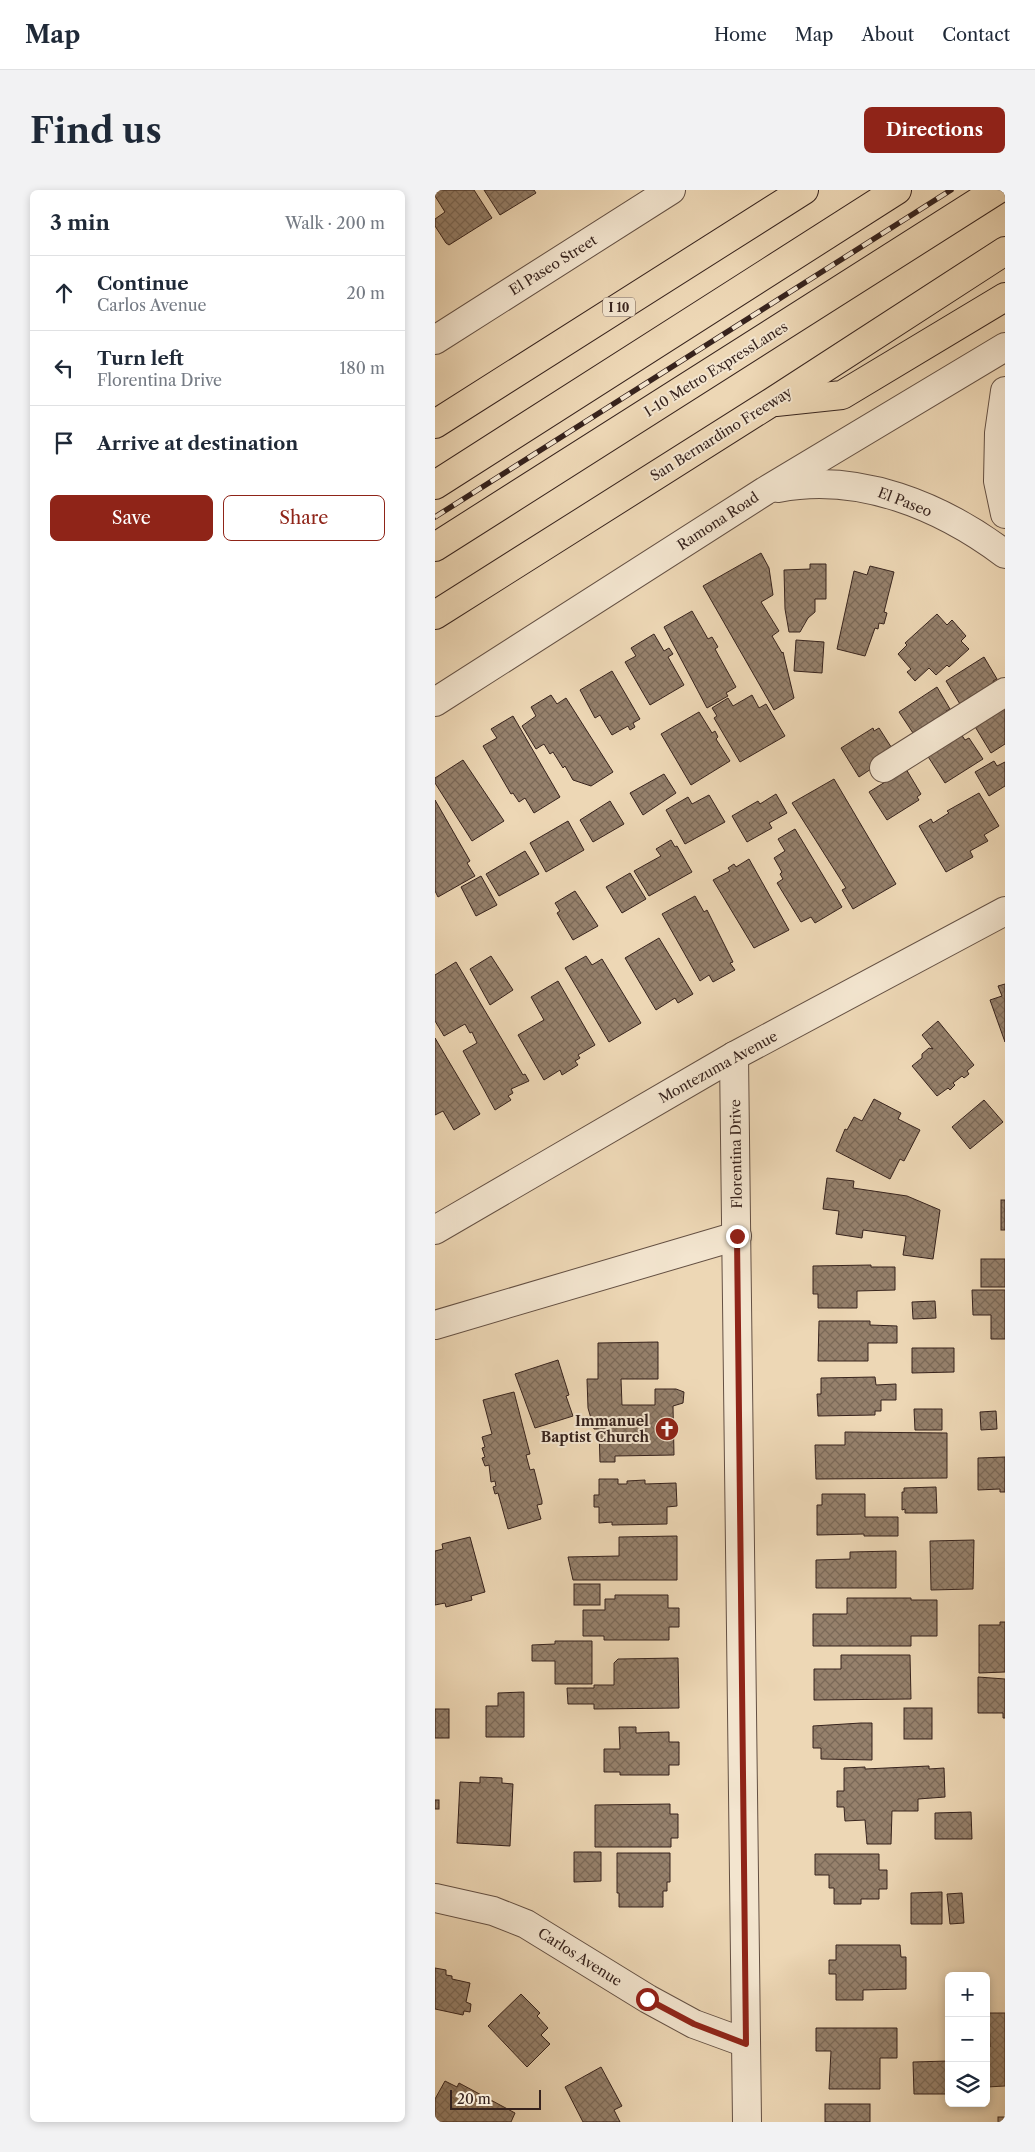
<!DOCTYPE html>
<html lang="en">
<head>
<meta charset="utf-8">
<style>
  :root { --surface:#fff; --page:#f2f2f3; --text:#1f2937; --muted:#747a83; --line:#e0e1e3; --accent:#8f2418 }
  body { margin:0; font-family:"Libre Caslon Text",serif; background:var(--page); color:var(--text) }
  .controls { position:absolute; right:15px; bottom:15px; display:grid; overflow:hidden; border-radius:8px; box-shadow:0 2px 8px #0003 }
  .controls button { width:45px; height:45px; display:grid; place-items:center; padding:0; border:0; border-bottom:1px solid var(--line); background:var(--surface); color:var(--text); font:25px sans-serif }
  .scale { position:absolute; left:15px; bottom:12px; width:91px; box-sizing:border-box; padding-left:5px; border:2px solid #37231d; border-top:0; font-size:14px; line-height:18px; white-space:nowrap; color:#37231d; -webkit-text-stroke:4px #f3e5cf; paint-order:stroke }
  .stop { position:absolute; width:15px; height:15px; margin:-11px; border:4px solid #8f2418; border-radius:50%; background:#fff }
  .stop.end { background:#8f2418; border-color:#fff; box-shadow:0 1px 5px #0008 }
  .list { margin:0; padding:0; list-style:none }
  h2 { display:flex; justify-content:space-between; align-items:center; height:65px; margin:0; padding:0 20px; font-size:21px }
  h2 small { font-size:16px; font-weight:400; color:var(--muted) }
  .list li { display:grid; grid-template-columns:32px 1fr auto; gap:15px; align-items:center; box-sizing:border-box; height:75px; padding:0 20px; border-top:1px solid var(--line) }
  .list b { display:block; font-size:19px; white-space:nowrap }
  .list p { margin:0; font-size:16px; white-space:nowrap; color:var(--muted) }
  .list em { font-size:16px; font-style:normal; color:var(--muted) }
  .actions { display:flex; gap:10px; padding:15px 20px }
  .actions a { flex:1; padding:11px 0; border:1px solid var(--accent); border-radius:8px; text-align:center; font-size:18px; color:var(--accent) }
  .actions .main { background:var(--accent); color:#fff }
  .icon { flex:none; width:28px; height:28px; fill:none; stroke:currentColor; stroke-width:2; stroke-linecap:round; stroke-linejoin:round }
  .map { position:relative; flex:none; width:570px; height:1932px; overflow:hidden; border-radius:8px }
  header { display:flex; align-items:center; gap:30px; box-sizing:border-box; height:70px; padding:0 25px; background:var(--surface); border-bottom:1px solid var(--line) }
  header strong { font-size:24px }
  nav { display:flex; gap:28px; margin-inline-start:auto; font-size:18px }
  .intro { display:flex; align-items:center; justify-content:space-between; box-sizing:border-box; height:120px; padding:0 30px }
  h1 { margin:0; font-size:35px }
  .button { padding:12px 22px; border-radius:8px; background:var(--accent); color:#fff; font-size:18px; font-weight:700 }
  main { display:flex; gap:30px; padding:0 30px }
  aside { flex:1; background:var(--surface); border-radius:8px; box-shadow:0 2px 8px #0003 }
  .map>svg:first-child { display:block }
  .building { fill:url(#building-cross-hatch); stroke:#37231d }
  .lines { fill:none; stroke-linecap:round; stroke-linejoin:round }
  .minor-casing { stroke:#645043; stroke-width:30 }
  .highway-casing { stroke:#37231d; stroke-width:30 }
  .minor { stroke:#f3e5cf; stroke-width:28 }
  .highway { stroke:#edd7b5; stroke-width:28 }
  .rail-casing { stroke:#37231d; stroke-width:5.5 }
  .rail { stroke:#f3e5cf; stroke-width:4; stroke-dasharray:11; stroke-linecap:butt }
  .route { stroke:#8f2418; stroke-width:6 }
  .labels { text-anchor:middle; dominant-baseline:central; stroke-width:4; stroke-linejoin:round; paint-order:stroke }
  .shield { fill:#f3e5cf; stroke:#6f5d52; stroke-width:1 }
  .shield-label { font-size:12px; font-weight:bold; fill:#37231d }
  .street-label { font-size:14px; fill:#37231d; stroke:#f3e5cf }
  .poi-label { font-size:14px; font-weight:bold; fill:#37231d; stroke:#f3e5cf; text-anchor:end }
</style>
</head>
<body>
<header>
<strong>Map</strong>
<nav><a>Home</a><a>Map</a><a>About</a><a>Contact</a></nav>
</header>
<div class="intro"><h1>Find us</h1><a class="button">Directions</a></div>
<main>
<aside>
<h2>3 min<small>Walk · 200 m</small></h2>
<ul class="list">
<li><svg class="icon" aria-label="ahead" viewBox="0 0 24 24"><path d="M12 20V5M6 11l6-6 6 6"/></svg><div><b>Continue</b><p>Carlos Avenue</p></div><em>20 m</em></li>
<li><svg class="icon" aria-label="left" viewBox="0 0 24 24"><path d="M17 20v-9H6M10 6l-5 5 5 5"/></svg><div><b>Turn left</b><p>Florentina Drive</p></div><em>180 m</em></li>
<li><svg class="icon" aria-label="arrive" viewBox="0 0 24 24"><path d="M6 21V4h12l-3 4 3 4H6"/></svg><div><b>Arrive at destination</b></div></li>
</ul>
<div class="actions"><a class="main">Save</a><a>Share</a></div>
</aside>
<div class="map">
<svg width="570" height="1932" viewBox="0 0 570 1932">
  <defs>
    <pattern id="building-cross-hatch" width="8" height="8" patternUnits="userSpaceOnUse" patternTransform="scale(1.25)"><rect width="8" height="8" fill="#96816c"/><path d="M0 0l8 8M0 8l8-8" fill="none" stroke="#7b6958"/></pattern>
  </defs>
  <rect width="100%" height="100%" fill="#edd7b5"/>
  <filter id="stains"><feTurbulence type="fractalNoise" baseFrequency=".004" numOctaves="4"/><feColorMatrix values="0 0 0 0 .2 0 0 0 0 .09 0 0 0 0 .02 0 0 0 .5 -.17"/></filter>
  <radialGradient id="worn" r=".72"><stop offset=".6" stop-color="#630" stop-opacity="0"/><stop offset="1" stop-color="#630" stop-opacity=".3"/></radialGradient>
  <g class="building">
    <polygon points="0,0 39,0 57,28 14,55 11,53 0,36 0,29 10,22 0,6"/>
    <polygon points="49,0 99,0 101,3 65,25"/>
    <polygon points="326,363 334,378 338,405 326,412 344,441 337,446 347,463 348,462 359,508 339,520 268,396"/>
    <polygon points="375,374 391,374 391,409 380,409 380,422 373,428 365,442 354,442 350,419 349,380 375,379"/>
    <polygon points="435,376 459,382 449,422 452,423 449,434 444,433 443,439 440,438 430,466 402,459 419,381 432,385"/>
    <polygon points="257,421 273,449 277,447 283,457 280,459 301,497 291,503 293,506 272,518 229,437"/>
    <polygon points="502,424 512,435 517,430 531,446 526,451 534,459 514,477 512,475 501,485 494,478 480,491 472,482 476,479 463,464 472,455 470,453"/>
    <polygon points="219,444 229,461 234,458 238,464 233,467 249,495 215,515 190,472 201,466 196,458"/>
    <polygon points="361,450 389,452 387,483 359,481"/>
    <polygon points="549,467 562,489 558,491 562,498 528,519 511,491"/>
    <polygon points="177,481 205,529 198,533 200,537 195,540 193,536 177,545 165,525 160,528 145,500"/>
    <polygon points="502,497 515,519 511,521 515,527 482,549 464,522"/>
    <polygon points="116,505 122,514 131,508 178,582 156,596 138,590 130,576 128,578 118,562 115,564 109,554 101,559 87,536 101,526 96,517"/>
    <polygon points="317,505 324,518 331,514 350,546 305,572 279,528 282,526 277,518 293,508 298,516"/>
    <polygon points="570,516 570,554 556,563 539,535"/>
    <polygon points="264,522 277,543 280,541 283,547 281,549 295,571 256,595 226,544"/>
    <polygon points="78,526 125,607 99,623 90,608 84,612 78,603 76,604 48,556 62,548 56,539"/>
    <polygon points="438,538 439,541 444,538 460,563 424,587 406,558"/>
    <polygon points="526,544 530,550 534,548 548,569 510,593 492,565"/>
    <polygon points="28,570 69,631 37,651 0,593 0,588"/>
    <polygon points="559,571 562,576 570,572 570,596 554,606 540,582"/>
    <polygon points="471,579 486,604 482,607 484,610 452,630 434,602"/>
    <polygon points="229,584 241,603 208,625 195,603"/>
    <polygon points="399,589 461,694 418,719 407,700 411,698 357,613"/>
    <polygon points="544,603 564,636 549,645 553,651 535,661 538,667 511,682 484,636 496,629 498,633 514,623 512,621"/>
    <polygon points="341,604 352,623 334,633 337,638 312,652 297,626 323,611 325,614"/>
    <polygon points="274,605 290,632 250,654 231,620 253,607 257,614"/>
    <polygon points="0,610 35,671 32,673 40,686 3,707 0,701"/>
    <polygon points="175,611 189,634 158,652 145,630"/>
    <polygon points="133,631 149,660 111,682 95,653"/>
    <polygon points="360,639 407,717 380,733 376,727 366,732 342,693 348,689 345,684 347,682 339,668 350,661 343,649"/>
    <polygon points="236,650 240,657 242,656 257,682 214,706 199,681 226,666 221,659"/>
    <polygon points="90,661 104,684 64,706 51,684"/>
    <polygon points="314,669 354,740 319,758 278,690 295,681 293,678 299,674 301,677"/>
    <polygon points="195,683 211,709 187,723 171,697"/>
    <polygon points="46,686 62,715 41,726 26,697"/>
    <polygon points="140,701 163,736 138,750 122,723 125,721 120,713"/>
    <polygon points="260,706 269,722 272,720 298,772 295,773 300,780 278,792 274,785 265,791 227,724"/>
    <polygon points="224,748 258,804 243,813 240,808 221,820 190,768"/>
    <polygon points="56,766 78,800 55,815 35,779"/>
    <polygon points="151,766 157,775 167,769 206,833 174,852 130,778"/>
    <polygon points="21,772 88,885 90,884 94,891 76,899 78,903 73,906 76,910 60,920 28,861 42,853 37,842 35,843 30,834 9,846 0,831 0,785"/>
    <polygon points="123,791 160,855 143,865 145,868 140,871 143,875 127,885 125,880 109,890 83,845 109,830 96,807"/>
    <polygon points="570,794 570,852 555,810 567,806 563,796"/>
    <polygon points="503,831 539,875 532,881 534,884 529,888 527,886 518,893 520,895 515,900 513,898 502,906 477,876 487,868 487,864 494,858 498,859 487,845"/>
    <polygon points="0,848 45,924 19,940 8,921 0,925"/>
    <polygon points="439,909 466,923 463,929 485,940 469,971 465,969 455,989 401,961 410,939 412,940 419,927 427,931"/>
    <polygon points="549,910 568,932 535,959 517,937"/>
    <polygon points="392,988 419,991 418,998 472,1006 505,1020 498,1069 468,1065 471,1046 428,1040 427,1048 401,1044 404,1021 388,1019"/>
    <rect x="566" y="1010" width="4" height="30"/>
    <rect x="546" y="1069" width="24" height="28"/>
    <polygon points="436,1075 436,1077 460,1077 460,1100 422,1101 422,1118 383,1118 383,1104 378,1104 378,1076"/>
    <polygon points="537,1100 570,1100 570,1149 556,1149 556,1125 538,1125"/>
    <polygon points="500,1111 501,1128 478,1129 477,1112"/>
    <polygon points="384,1131 435,1131 435,1135 462,1136 462,1153 433,1153 433,1171 383,1171"/>
    <polygon points="223,1152 223,1189 186,1189 187,1215 220,1215 220,1199 241,1199 249,1202 248,1213 238,1216 239,1265 180,1266 180,1272 165,1272 164,1239 159,1239 153,1218 152,1189 163,1189 163,1153"/>
    <polygon points="477,1158 519,1158 519,1182 477,1183"/>
    <polygon points="123,1170 134,1205 131,1206 138,1226 100,1238 80,1184"/>
    <polygon points="440,1187 441,1195 461,1194 461,1210 446,1210 446,1221 440,1221 440,1225 383,1226 382,1204 386,1204 386,1188"/>
    <polygon points="79,1202 95,1264 91,1265 95,1280 99,1279 107,1311 107,1314 102,1315 106,1329 73,1339 63,1303 60,1304 58,1297 61,1296 60,1291 56,1292 54,1275 50,1276 47,1268 50,1267 47,1258 50,1257 47,1247 57,1244 48,1210"/>
    <polygon points="479,1219 507,1219 507,1240 480,1240"/>
    <polygon points="561,1221 562,1239 546,1240 545,1222"/>
    <polygon points="410,1242 512,1243 512,1288 381,1289 380,1255 410,1255"/>
    <polygon points="570,1267 570,1302 565,1302 565,1299 543,1300 543,1268"/>
    <polygon points="164,1289 183,1289 183,1294 192,1294 192,1291 210,1290 210,1294 241,1293 242,1316 232,1317 232,1334 177,1335 177,1332 164,1333 164,1317 159,1317 159,1305 164,1305"/>
    <polygon points="501,1297 502,1323 470,1323 470,1319 467,1320 467,1302 469,1302 469,1298"/>
    <polygon points="387,1304 430,1304 430,1327 463,1327 463,1346 429,1346 429,1344 382,1345 382,1315 387,1315"/>
    <polygon points="242,1346 242,1390 138,1390 133,1367 184,1366 184,1347"/>
    <polygon points="35,1347 50,1402 36,1406 37,1410 11,1417 10,1413 0,1415 0,1361 8,1359 7,1354"/>
    <polygon points="539,1350 538,1399 496,1400 495,1351"/>
    <polygon points="461,1361 461,1398 381,1398 381,1370 415,1369 415,1362"/>
    <rect x="139" y="1394" width="26" height="21"/>
    <polygon points="180,1405 233,1405 233,1418 244,1418 244,1437 234,1437 234,1450 169,1450 169,1446 148,1446 148,1420 170,1420 170,1409 180,1409"/>
    <polygon points="412,1408 476,1408 476,1410 502,1410 502,1446 476,1446 476,1456 378,1456 378,1424 412,1424"/>
    <polygon points="565,1432 570,1432 570,1482 544,1483 544,1435 565,1435"/>
    <polygon points="120,1451 157,1451 157,1494 120,1494 120,1471 97,1471 97,1455 120,1454"/>
    <polygon points="406,1465 475,1465 476,1509 379,1510 379,1479 406,1479"/>
    <polygon points="243,1468 244,1518 159,1519 159,1514 133,1514 132,1498 159,1498 159,1495 179,1495 179,1473 183,1469"/>
    <polygon points="543,1487 570,1489 570,1528 568,1528 568,1523 543,1523"/>
    <polygon points="89,1502 89,1547 51,1547 51,1516 63,1516 63,1503"/>
    <rect x="469" y="1518" width="28" height="31"/>
    <rect x="0" y="1519" width="14" height="29"/>
    <polygon points="426,1533 437,1533 437,1570 386,1569 386,1558 378,1558 378,1536"/>
    <polygon points="184,1537 201,1537 201,1543 234,1542 234,1552 244,1552 244,1575 234,1575 234,1585 185,1585 185,1582 169,1582 169,1559 185,1559"/>
    <polygon points="494,1576 494,1579 509,1578 510,1607 483,1609 483,1621 457,1621 456,1654 432,1654 430,1630 410,1631 409,1617 402,1617 402,1601 409,1601 409,1578 430,1577 430,1579"/>
    <polygon points="45,1587 67,1588 67,1593 78,1594 75,1656 22,1653 25,1592 45,1593"/>
    <rect x="0" y="1610" width="4" height="9"/>
    <polygon points="235,1614 235,1624 243,1624 243,1648 236,1648 236,1657 160,1657 160,1615"/>
    <polygon points="536,1622 537,1649 500,1649 500,1623"/>
    <polygon points="139,1662 166,1662 166,1691 139,1692"/>
    <polygon points="182,1663 235,1663 235,1692 232,1692 232,1701 228,1701 228,1717 184,1717 184,1703 182,1703"/>
    <polygon points="380,1664 444,1664 444,1680 452,1680 452,1699 444,1699 444,1709 426,1709 426,1714 399,1714 399,1698 394,1698 394,1685 380,1685"/>
    <polygon points="507,1702 507,1734 476,1734 476,1703"/>
    <polygon points="527,1703 529,1733 515,1734 512,1704"/>
    <polygon points="401,1755 465,1755 466,1767 471,1767 471,1799 428,1800 428,1810 401,1810 401,1784 394,1784 394,1770 401,1770"/>
    <polygon points="0,1778 11,1780 11,1785 17,1786 17,1789 35,1793 31,1812 36,1814 35,1822 29,1821 28,1825 0,1819"/>
    <polygon points="86,1804 105,1823 102,1826 113,1838 106,1845 115,1854 92,1877 53,1836"/>
    <polygon points="554,1823 570,1823 570,1896 552,1897 551,1857 555,1857"/>
    <polygon points="381,1838 462,1838 462,1868 445,1868 445,1899 394,1899 396,1861 381,1861"/>
    <polygon points="514,1871 514,1904 479,1904 478,1872"/>
    <polygon points="166,1877 187,1916 179,1920 185,1932 148,1932 130,1897"/>
    <polygon points="10,1891 22,1897 24,1893 80,1923 76,1932 0,1932 0,1909"/>
    <rect x="390" y="1914" width="45" height="18"/>
    <rect x="563" y="1927" width="7" height="5"/>
  </g>
  <g class="lines">
    <g class="minor-casing">
      <g id="minor">
        <polyline points="0,150 236,0"/>
        <polyline points="570,201 564,243 563,291 570,324"/>
        <path d="M343,298C424,282 506,316 570,364"/>
        <polyline points="0,512 330,301 570,157"/>
        <polyline points="449,578 570,502"/>
        <polyline points="299,866 312,1932"/>
        <polyline points="0,1040 299,866 570,721"/>
        <polyline points="0,1135 302,1046"/>
        <polyline points="0,1708 58,1721 91,1734 213,1809 259,1834 311,1853"/>
      </g>
    </g>
    <g class="highway-casing">
      <g id="highway">
        <polyline points="341,212 407,205 570,107"/>
        <polyline points="0,234 369,0"/>
        <polyline points="0,295 462,0"/>
        <polyline points="0,357 562,0"/>
        <polyline points="0,425 337,212 570,61"/>
      </g>
    </g>
    <use href="#minor" class="minor"/>
    <use href="#highway" class="highway"/>
    <g class="rail-casing">
      <polyline id="rail" points="0,327 516,0"/>
    </g>
    <use href="#rail" class="rail"/>
  </g>
  <g class="lines">
    <polyline class="route" points="212,1809 259,1834 311,1854 302,1046"/>
  </g>
  <defs>
    <g id="church-disc" transform="scale(1.25)"><circle r="9.5" fill="#8f2418" stroke="#f3e5cf"/><path d="M-1.2-6h2.4v3.5h3.3v2.4h-3.3V6h-2.4V-.1h-3.3v-2.4h3.3Z" fill="#fff"/></g>
  </defs>
  <g fill-rule="evenodd">
    <use href="#church-disc" x="232" y="1239"/>
  </g>
  <g class="labels">
    <rect class="shield" x="168" y="107.5" width="32" height="19" rx="4"/>
    <g class="shield-label">
      <text x="184" y="117">I 10</text>
    </g>
    <g class="street-label">
      <text transform="translate(118 75) rotate(-32)">El Paseo Street</text>
      <text transform="translate(281 179) rotate(-32)">I-10 Metro ExpressLanes</text>
      <text transform="translate(286 244) rotate(-32)">San Bernardino Freeway</text>
      <text transform="translate(470 312) rotate(21)">El Paseo</text>
      <text transform="translate(283 331) rotate(-33)">Ramona Road</text>
      <text transform="translate(283 877) rotate(-29)">Montezuma Avenue</text>
      <text transform="translate(301 964) rotate(-91)">Florentina Drive</text>
      <text transform="translate(145 1767) rotate(32)">Carlos Avenue</text>
    </g>
    <g class="poi-label">
      <text x="214" y="1231">Immanuel<tspan x="214" dy="16">Baptist Church</tspan></text>
    </g>
  </g>
  <rect width="100%" height="100%" filter="url(#stains)"/>
  <rect width="100%" height="100%" fill="url(#worn)"/>
</svg>
<div class="controls">
<button>+</button>
<button>−</button>
<button><svg class="icon" aria-label="layers" viewBox="0 0 24 24"><path d="M12 4l9 5-9 5-9-5zM3 14l9 5 9-5"/></svg></button>
</div>
<div class="scale">20 m</div>
<div class="stop" style="left:212px;top:1809px"></div>
<div class="stop end" style="left:302px;top:1046px"></div>
</div>
</main>
</body>
</html>
